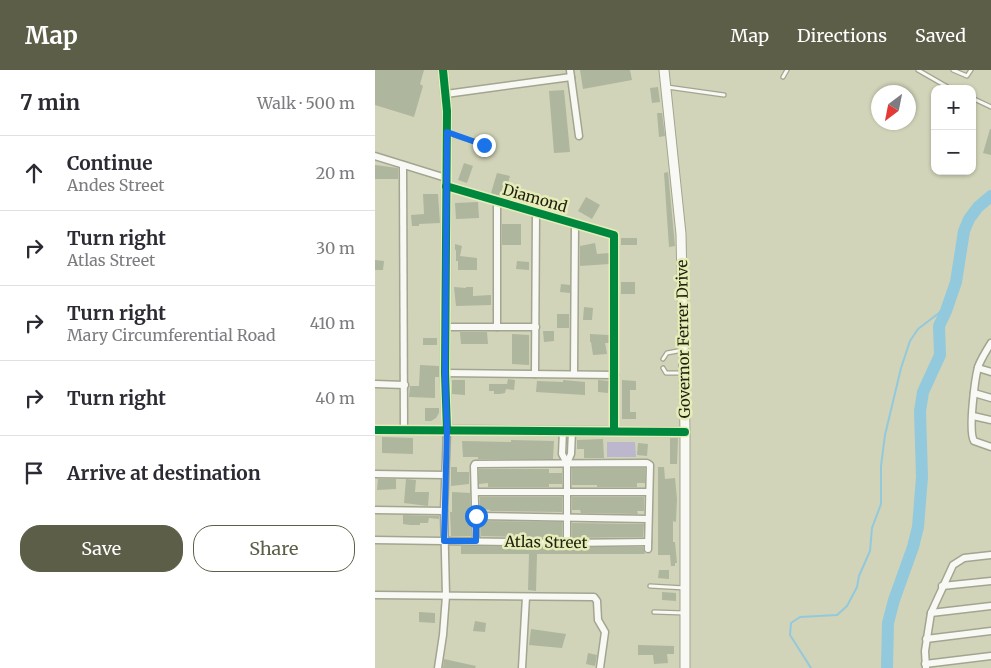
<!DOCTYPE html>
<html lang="en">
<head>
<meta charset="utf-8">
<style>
  :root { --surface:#fff; --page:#f2f2f3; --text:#2b2b33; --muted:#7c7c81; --line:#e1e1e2; --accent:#5d5e48 }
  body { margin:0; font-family:Merriweather,serif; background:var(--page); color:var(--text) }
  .controls { position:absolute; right:15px; top:15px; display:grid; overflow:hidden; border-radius:10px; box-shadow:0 1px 4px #0004 }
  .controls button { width:45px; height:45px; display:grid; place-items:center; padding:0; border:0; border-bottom:1px solid var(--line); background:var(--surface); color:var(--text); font:25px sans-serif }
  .compass { position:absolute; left:496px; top:15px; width:45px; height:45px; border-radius:50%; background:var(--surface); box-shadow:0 1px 4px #0004; rotate:212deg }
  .stop { position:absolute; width:15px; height:15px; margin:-11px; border:4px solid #1a73e8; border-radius:50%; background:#fff }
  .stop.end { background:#1a73e8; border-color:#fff; box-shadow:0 1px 5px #0008 }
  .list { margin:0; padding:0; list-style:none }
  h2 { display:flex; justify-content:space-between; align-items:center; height:65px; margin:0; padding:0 20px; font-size:21px }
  h2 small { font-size:16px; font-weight:400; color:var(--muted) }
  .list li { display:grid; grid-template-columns:32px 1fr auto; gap:15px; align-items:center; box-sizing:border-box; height:75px; padding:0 20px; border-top:1px solid var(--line) }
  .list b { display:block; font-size:19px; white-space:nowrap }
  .list p { margin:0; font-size:16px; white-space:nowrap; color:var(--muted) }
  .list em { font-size:16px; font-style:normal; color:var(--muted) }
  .actions { display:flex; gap:10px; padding:15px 20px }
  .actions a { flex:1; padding:11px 0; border:1px solid var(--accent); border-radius:20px; text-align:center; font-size:18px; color:var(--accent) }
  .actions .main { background:var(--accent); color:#fff }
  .icon { flex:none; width:28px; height:28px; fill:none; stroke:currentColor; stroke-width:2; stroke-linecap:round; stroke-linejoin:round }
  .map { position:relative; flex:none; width:616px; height:598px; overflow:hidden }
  header { display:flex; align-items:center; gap:30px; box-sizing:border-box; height:70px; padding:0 25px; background:var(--accent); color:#fff }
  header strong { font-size:24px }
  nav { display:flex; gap:28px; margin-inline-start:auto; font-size:18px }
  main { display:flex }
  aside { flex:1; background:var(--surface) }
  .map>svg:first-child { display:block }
  .green { fill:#bcb7cc }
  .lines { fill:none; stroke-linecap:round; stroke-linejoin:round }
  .stream { stroke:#93c9dd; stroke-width:2 }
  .river { stroke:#93c9dd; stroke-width:12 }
  .building { fill:#aeb69e }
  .lane-casing { stroke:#a3a590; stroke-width:5.5 }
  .street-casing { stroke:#a3a590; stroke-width:9 }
  .secondary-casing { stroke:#a3a590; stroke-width:11 }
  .lane { stroke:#f8f9f4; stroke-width:3 }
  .street { stroke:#f8f9f4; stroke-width:6 }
  .secondary { stroke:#f8f9f4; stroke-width:9 }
  .cycleway-casing { stroke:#e7edb9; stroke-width:11 }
  .cycleway { stroke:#00873e; stroke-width:8 }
  .route { stroke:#1a73e8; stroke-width:6 }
  .labels { text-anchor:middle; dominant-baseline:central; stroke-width:5; stroke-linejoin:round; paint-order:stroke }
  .street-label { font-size:15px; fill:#1e1f0c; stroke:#e7edb9 }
</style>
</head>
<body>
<header>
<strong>Map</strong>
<nav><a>Map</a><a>Directions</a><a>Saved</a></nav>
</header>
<main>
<aside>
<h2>7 min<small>Walk · 500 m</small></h2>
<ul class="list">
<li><svg class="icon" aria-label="ahead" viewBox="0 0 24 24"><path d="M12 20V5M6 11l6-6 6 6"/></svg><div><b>Continue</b><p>Andes Street</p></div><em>20 m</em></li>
<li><svg class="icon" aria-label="right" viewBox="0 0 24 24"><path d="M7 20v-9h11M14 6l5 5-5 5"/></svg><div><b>Turn right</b><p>Atlas Street</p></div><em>30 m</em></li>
<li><svg class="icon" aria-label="right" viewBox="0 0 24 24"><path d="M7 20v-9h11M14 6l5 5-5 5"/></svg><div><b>Turn right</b><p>Mary Circumferential Road</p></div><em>410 m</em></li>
<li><svg class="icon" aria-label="right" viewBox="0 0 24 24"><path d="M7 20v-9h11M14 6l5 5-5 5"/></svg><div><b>Turn right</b></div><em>40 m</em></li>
<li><svg class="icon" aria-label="arrive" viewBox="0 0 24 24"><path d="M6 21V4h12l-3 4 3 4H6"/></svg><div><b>Arrive at destination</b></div></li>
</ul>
<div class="actions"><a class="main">Save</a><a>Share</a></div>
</aside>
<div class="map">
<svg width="616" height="598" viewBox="0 0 616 598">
  <rect width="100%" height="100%" fill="#d1d4b8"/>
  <polygon class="green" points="232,372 260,372 261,387 232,387"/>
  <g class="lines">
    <polyline class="stream" points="436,598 415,565 416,553 425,547 462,545 472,536 482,517 484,506 495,481 497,458 506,434 506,396 510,365 526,298 535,271 543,259 564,243 575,230"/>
    <polyline class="river" points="512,598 513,553 519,530 538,477 543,457 547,407 545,341 548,322 565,285 564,256 571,241 581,212 589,161 594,149 603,137 616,126"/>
  </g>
  <g class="building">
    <polygon points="0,0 49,0 45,14 48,16 39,47 0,35"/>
    <polygon points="205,0 255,0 257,10 208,19"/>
    <polygon points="283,17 285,32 277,33 275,18"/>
    <polygon points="189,20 195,82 179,83 174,21"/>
    <polygon points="282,43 287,43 290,66 284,67"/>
    <polygon points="615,59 616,59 616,85 608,83"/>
    <polygon points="89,93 98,96 92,113 83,110"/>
    <polygon points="0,95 23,98 23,109 0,109"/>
    <polygon points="293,102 300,176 294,177 289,103"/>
    <polygon points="122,103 135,106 129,127 116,123"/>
    <polygon points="48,124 63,124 65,153 44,154 44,156 37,156 36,145 49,144"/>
    <polygon points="211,127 225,135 217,149 203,141"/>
    <polygon points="103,132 104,148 81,149 80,133"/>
    <rect x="127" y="154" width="19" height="21"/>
    <rect x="246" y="168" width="16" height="7"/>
    <polygon points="220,173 222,184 234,183 234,194 205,196 205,176"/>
    <polygon points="80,174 87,176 85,186 102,188 102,200 83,200 83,191 81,191 81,180 80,180"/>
    <polygon points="0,190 9,191 8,200 0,200"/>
    <polygon points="142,191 154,192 154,200 141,199"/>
    <rect x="246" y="212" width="14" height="12"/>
    <polygon points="186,214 195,215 195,223 185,222"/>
    <polygon points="79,217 91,218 91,217 98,217 98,226 116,225 116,235 81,236"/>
    <polygon points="209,237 218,238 217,250 208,250"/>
    <rect x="182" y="244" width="12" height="14"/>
    <polygon points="168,261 179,261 179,271 169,272"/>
    <polygon points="85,262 112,262 113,274 86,274"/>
    <polygon points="137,264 154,265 154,295 137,294"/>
    <polygon points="215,264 234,265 234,273 230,273 232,284 218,285 216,272 215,272"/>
    <rect x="48" y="268" width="14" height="7"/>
    <polygon points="45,295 64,296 64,307 60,307 60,328 34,327 35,316 44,316"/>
    <polygon points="133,309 140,310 139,320 131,319 130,323 125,324 119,324 119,321 114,321 114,314 132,314"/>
    <polygon points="77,310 90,310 90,325 77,324"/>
    <polygon points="188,310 210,312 210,325 161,322 162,311 188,312"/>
    <polygon points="223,310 234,311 233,323 223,322"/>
    <polygon points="247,310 261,311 261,320 255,320 255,342 261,342 261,349 247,349"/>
    <polygon points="50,338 64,338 64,343 61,348 56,351 50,351"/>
    <polygon points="7,367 38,368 38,384 7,383"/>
    <polygon points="295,368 303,368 302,394 295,394"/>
    <polygon points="228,369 229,388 209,388 209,379 202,379 202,370"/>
    <polygon points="136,370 179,371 178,389 103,389 103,387 88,387 87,371 136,372"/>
    <polygon points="263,373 273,374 272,386 262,385"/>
    <polygon points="76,397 82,397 82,402 94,402 94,414 76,416"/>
    <polygon points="283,397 289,397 290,409 300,408 302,429 301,452 298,451 298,472 300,472 302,493 300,493 300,496 296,496 295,485 283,485"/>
    <polygon points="197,398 270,398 270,413 262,413 262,417 222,417 222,415 197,415"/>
    <polygon points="104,399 174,399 174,403 187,403 187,414 174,414 174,417 113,417 113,413 104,414"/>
    <polygon points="3,409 21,409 21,419 2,420"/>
    <polygon points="31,409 41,410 40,422 54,422 53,436 29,433"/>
    <polygon points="77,422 95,423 96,466 76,466 75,442 77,442"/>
    <polygon points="105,427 187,427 187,442 115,441 115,440 105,439"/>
    <polygon points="197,427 269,427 269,441 262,441 263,444 206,443 205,440 197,440"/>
    <polygon points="28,445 64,446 64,449 54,448 53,453 45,453 45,455 35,455 28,454"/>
    <polygon points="105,451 187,452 187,468 106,466"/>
    <polygon points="197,453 269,454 268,467 197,468"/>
    <polygon points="86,476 268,477 270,484 162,484 161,521 153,520 154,484 86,484"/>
    <polygon points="284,500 294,500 294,509 283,508"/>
    <polygon points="287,522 301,523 301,531 287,530"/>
    <polygon points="44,542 60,543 60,553 44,552"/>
    <polygon points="100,551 111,553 110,562 98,561"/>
    <polygon points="156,559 191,564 187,578 154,575"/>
    <polygon points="263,575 299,576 299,584 292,584 293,593 279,594 278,585 263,585"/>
    <polygon points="213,583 222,585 220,596 211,594"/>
    <polygon points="69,589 101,596 100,598 68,598"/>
  </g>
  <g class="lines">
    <g class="lane-casing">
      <g id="lane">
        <polyline points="543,0 576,19"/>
        <polyline points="578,0 592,6 596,0"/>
        <polyline points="408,7 412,0"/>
        <polyline points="292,17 349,25"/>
        <polyline points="597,28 616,37"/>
        <polyline points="73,63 109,75"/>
        <polyline points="288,289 292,283 308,280"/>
        <polyline points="288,298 291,303 307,303"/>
        <polyline points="275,516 310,518"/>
        <polyline points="279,542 310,543"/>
      </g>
    </g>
    <g class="street-casing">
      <g id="street">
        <polyline points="195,0 204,66"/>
        <polyline points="71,24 196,7"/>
        <polyline points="0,86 71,108"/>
        <polyline points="28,95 29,360"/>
        <polyline points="71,116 239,165 239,361"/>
        <polyline points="122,131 122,257"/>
        <polyline points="71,257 161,257"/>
        <path d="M616,273C611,281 606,289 603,297C600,309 593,361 599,371L616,377"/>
        <polyline points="603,298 616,302"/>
        <polyline points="70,303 240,305"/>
        <polyline points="160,304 161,142"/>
        <polyline points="199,304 200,154"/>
        <polyline points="0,314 30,315"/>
        <polyline points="599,323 616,328"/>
        <polyline points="598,346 616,350"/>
        <polyline points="0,360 72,360 69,441 71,526 68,565 63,598"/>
        <polyline points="188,361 187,384 192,393"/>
        <polyline points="0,404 70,405"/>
        <polyline points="100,422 273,422"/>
        <polyline points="0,440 69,441"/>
        <polyline points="101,446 273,449"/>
        <polyline points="0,470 192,473 273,472"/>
        <polyline points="101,471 99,396 100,394 272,393 275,395 273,479"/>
        <polyline points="192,473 192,393 196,384 197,361"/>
        <polyline points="567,516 616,511"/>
        <polyline points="0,525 219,527 222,531 223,550 230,562 225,598"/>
        <polyline points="556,543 616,536"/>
        <polyline points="551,569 616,561"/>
        <polyline points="550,594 616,586"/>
        <polyline points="147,598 151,527"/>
        <polyline points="551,598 550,581 556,543 578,495 589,488 616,485"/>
      </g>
    </g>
    <g class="secondary-casing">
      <g id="secondary">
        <polyline points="68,0 72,41 70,303 72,360 310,362"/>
        <polyline points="289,0 306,164 310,362 310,598"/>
      </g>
    </g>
    <use href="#lane" class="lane"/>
    <use href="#street" class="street"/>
    <use href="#secondary" class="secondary"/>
    <g class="cycleway-casing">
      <g id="cycleway">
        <polyline points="68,0 72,41 70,303 72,360"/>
        <polyline points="71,116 239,165 239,361"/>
        <polyline points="0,360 310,362"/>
      </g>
    </g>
    <use href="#cycleway" class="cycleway"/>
  </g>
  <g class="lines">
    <polyline class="route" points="101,446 101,471 69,471 72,360 70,303 72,62 109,75"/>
  </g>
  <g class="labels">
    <g class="street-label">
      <text transform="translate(160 128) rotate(16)">Diamond</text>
      <text transform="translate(308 269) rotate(-91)">Governor Ferrer Drive</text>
      <text transform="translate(171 472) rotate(1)">Atlas Street</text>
    </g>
  </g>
</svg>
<div class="controls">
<button>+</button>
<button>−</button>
</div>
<svg class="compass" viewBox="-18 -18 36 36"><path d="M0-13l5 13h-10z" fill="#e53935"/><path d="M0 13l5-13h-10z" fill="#7c7c81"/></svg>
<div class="stop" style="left:101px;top:446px"></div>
<div class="stop end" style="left:109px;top:75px"></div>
</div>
</main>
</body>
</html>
